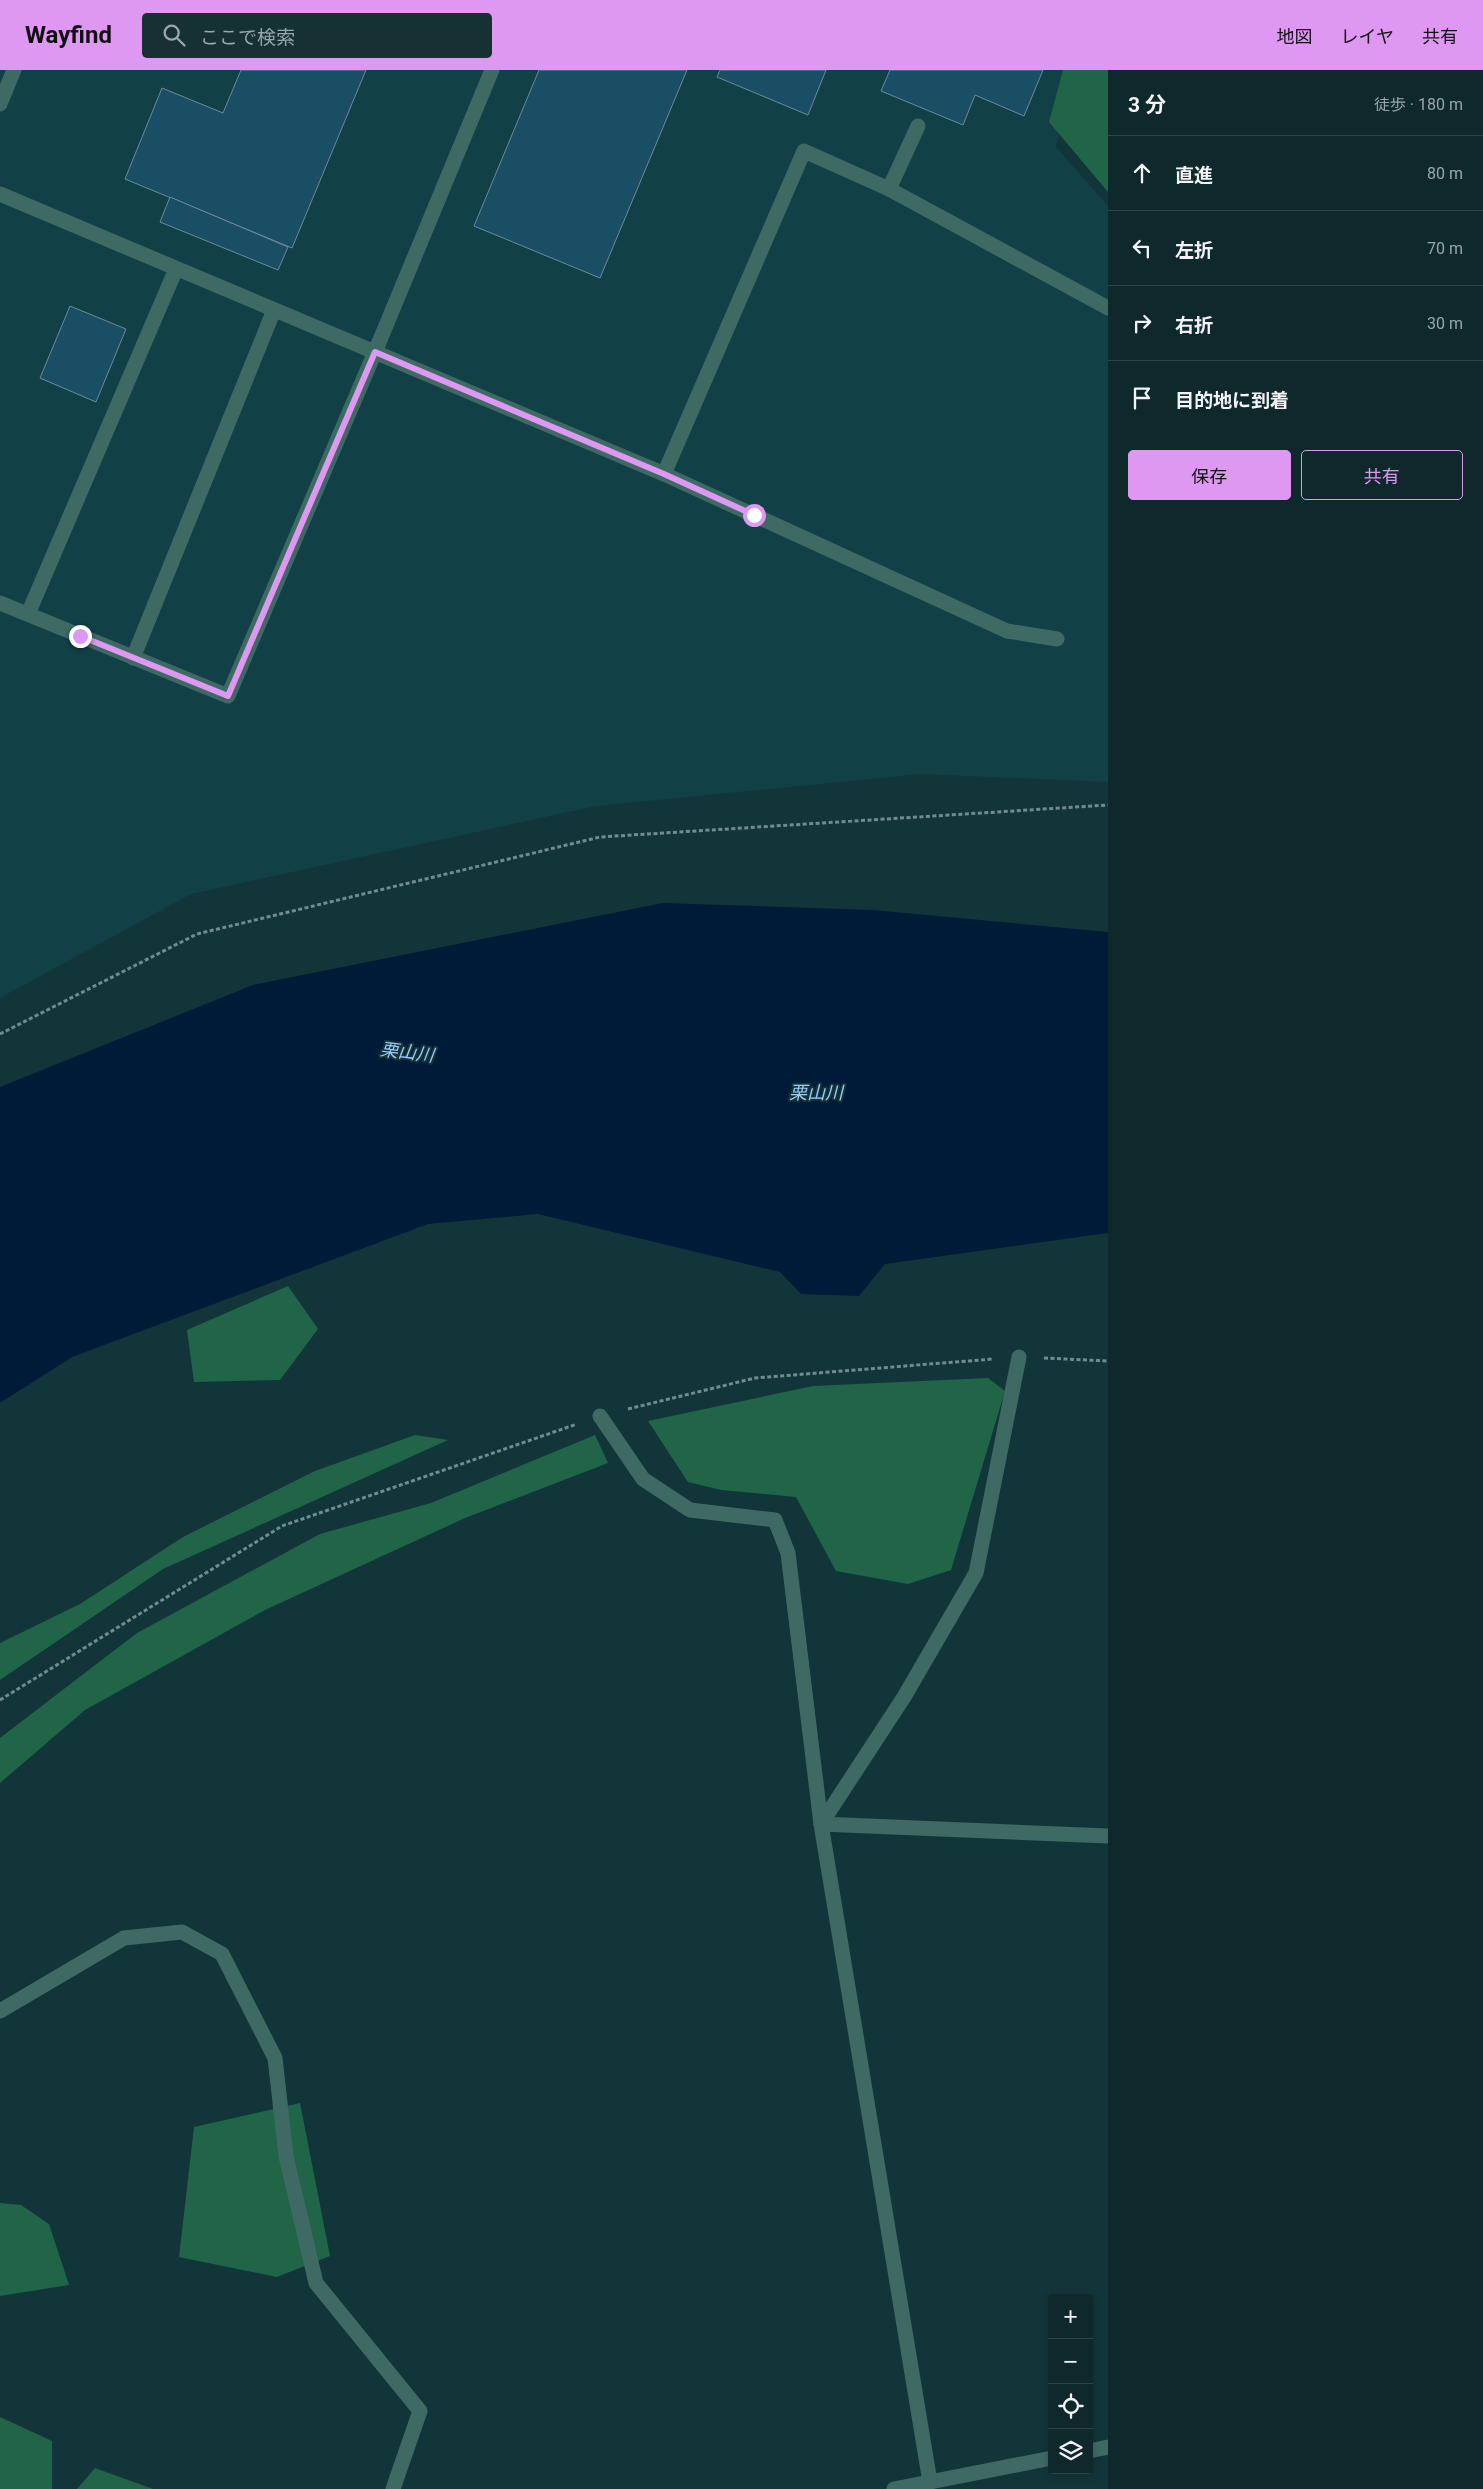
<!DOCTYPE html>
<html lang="ja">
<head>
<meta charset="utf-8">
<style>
  :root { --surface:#0e282b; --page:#173033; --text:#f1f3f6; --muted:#9ba6a9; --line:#2e4447; --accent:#de98f2 }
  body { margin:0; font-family:Roboto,"Noto Sans JP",sans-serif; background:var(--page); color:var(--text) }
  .controls { position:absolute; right:15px; bottom:15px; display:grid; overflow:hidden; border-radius:5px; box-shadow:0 2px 8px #0003 }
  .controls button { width:45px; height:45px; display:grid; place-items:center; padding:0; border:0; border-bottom:1px solid var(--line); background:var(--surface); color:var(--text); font:25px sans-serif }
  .stop { position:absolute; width:15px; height:15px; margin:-11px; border:4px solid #de98f2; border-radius:50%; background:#fff }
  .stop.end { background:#de98f2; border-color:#fff; box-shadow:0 1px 5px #0008 }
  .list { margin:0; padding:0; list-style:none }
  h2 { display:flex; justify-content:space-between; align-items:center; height:65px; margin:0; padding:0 20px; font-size:21px }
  h2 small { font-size:16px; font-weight:400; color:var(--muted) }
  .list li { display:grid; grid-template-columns:32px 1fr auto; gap:15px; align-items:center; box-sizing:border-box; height:75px; padding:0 20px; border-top:1px solid var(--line) }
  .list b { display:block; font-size:19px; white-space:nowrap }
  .list em { font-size:16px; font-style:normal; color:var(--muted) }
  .actions { display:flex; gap:10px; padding:15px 20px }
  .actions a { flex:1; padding:11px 0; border:1px solid var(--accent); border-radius:5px; text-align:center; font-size:18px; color:var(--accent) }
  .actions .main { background:var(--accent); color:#111 }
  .icon { flex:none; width:28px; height:28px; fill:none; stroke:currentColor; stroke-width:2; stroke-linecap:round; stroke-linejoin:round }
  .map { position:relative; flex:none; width:1108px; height:2419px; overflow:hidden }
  header { display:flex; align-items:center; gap:30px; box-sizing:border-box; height:70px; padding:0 25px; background:var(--accent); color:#111 }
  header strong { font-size:24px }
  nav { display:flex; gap:28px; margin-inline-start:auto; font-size:18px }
  .search { width:350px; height:45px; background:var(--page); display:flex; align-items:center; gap:12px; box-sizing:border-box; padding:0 18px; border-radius:5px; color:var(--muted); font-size:19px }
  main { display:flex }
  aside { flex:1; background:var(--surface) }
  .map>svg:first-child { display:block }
  .built { fill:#114046 }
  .green { fill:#216549 }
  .water { fill:#001b38 }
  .building { fill:#194e64; stroke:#6d8b9a }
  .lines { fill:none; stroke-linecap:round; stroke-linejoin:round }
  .path { stroke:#718c8f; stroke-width:3; stroke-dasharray:4 2.5; stroke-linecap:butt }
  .lane { stroke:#3f6a64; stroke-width:15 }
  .street { stroke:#3f6a64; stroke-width:15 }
  .route { stroke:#de98f2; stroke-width:6 }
  .labels { text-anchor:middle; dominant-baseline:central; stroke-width:4; stroke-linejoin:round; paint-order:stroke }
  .water-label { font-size:18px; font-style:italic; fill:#9fcbfc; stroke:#123539 }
</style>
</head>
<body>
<header>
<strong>Wayfind</strong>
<div class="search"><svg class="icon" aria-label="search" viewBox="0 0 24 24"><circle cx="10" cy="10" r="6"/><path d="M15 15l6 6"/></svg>ここで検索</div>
<nav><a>地図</a><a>レイヤ</a><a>共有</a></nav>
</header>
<main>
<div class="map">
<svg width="1108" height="2419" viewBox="0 0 1108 2419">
  <rect width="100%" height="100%" fill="#123539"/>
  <polygon class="built" points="0,0 1073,0 1056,77 1108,136 1108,712 921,704 596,736 191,824 0,928"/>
  <g class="green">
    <polygon points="1063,0 1108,0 1108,122 1049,52"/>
    <polygon points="288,1216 318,1259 280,1310 194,1312 187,1260"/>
    <polygon points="988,1308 1005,1321 951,1500 908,1514 836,1501 796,1427 721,1420 688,1412 648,1351 813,1316"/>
    <polygon points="415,1365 448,1370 163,1499 0,1610 0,1573 80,1534 183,1467 315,1401"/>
    <polygon points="595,1365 608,1393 465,1448 265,1540 85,1640 0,1713 0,1668 137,1563 320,1464 431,1433"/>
    <polygon points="300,2033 330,2186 277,2207 179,2187 194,2057"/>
    <polygon points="0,2133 21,2135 49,2154 69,2215 0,2226"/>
    <polygon points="0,2347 52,2371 52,2419 0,2419"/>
    <polygon points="95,2398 153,2419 77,2419"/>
  </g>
  <polygon class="water" points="663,833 873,840 1108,862 1108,1163 885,1194 859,1226 801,1224 780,1202 538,1144 428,1154 72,1287 0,1333 0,1017 253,915"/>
  <g class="building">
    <polygon points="241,0 366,0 292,178 125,109 162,18 223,43"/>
    <polygon points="539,0 687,0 600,208 474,156"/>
    <polygon points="720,0 826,0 808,45 717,7"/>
    <polygon points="890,0 1043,0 1024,46 975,25 963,55 881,21"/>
    <polygon points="170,127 288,177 278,200 160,152"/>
    <polygon points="70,236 126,259 96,332 40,308"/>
  </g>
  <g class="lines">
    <g class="path">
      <polyline points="0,964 197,864 600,767 1108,735"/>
      <polyline points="1044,1288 1108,1291"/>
      <polyline points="628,1339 755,1308 993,1289"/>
      <polyline points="0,1630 282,1456 577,1354"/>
    </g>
    <g class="lane">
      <polyline points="0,34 14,0"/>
      <polyline points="0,124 664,404 1007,561 1057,569"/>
    </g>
    <g class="street">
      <polyline points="889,119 918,56"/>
      <polyline points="664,404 804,81 889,119 1108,238"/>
      <polyline points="0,533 228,626 375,282 492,0"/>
      <polyline points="28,544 176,199"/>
      <polyline points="133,588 274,240"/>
      <polyline points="600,1346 643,1409 690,1440 775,1450 788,1483 821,1754 930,2412"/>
      <polyline points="821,1754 904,1627 976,1503 1019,1287"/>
      <polyline points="821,1754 1108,1766"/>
      <polyline points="0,1941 124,1868 182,1862 222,1884 275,1988 286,2086 316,2213 420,2341 393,2419"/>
      <polyline points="1089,2381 1108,2377"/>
      <polyline points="894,2419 1052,2388"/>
    </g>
  </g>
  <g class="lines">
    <polyline class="route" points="80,566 228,626 375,282 664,404 754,445"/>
  </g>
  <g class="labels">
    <g class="water-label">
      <text transform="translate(407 982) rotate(7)">栗山川</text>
      <text x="816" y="1022">栗山川</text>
    </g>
  </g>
</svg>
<div class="controls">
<button>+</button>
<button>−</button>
<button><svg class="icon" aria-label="locate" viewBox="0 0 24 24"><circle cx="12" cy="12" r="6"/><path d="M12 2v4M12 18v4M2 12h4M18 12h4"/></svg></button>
<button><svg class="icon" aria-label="layers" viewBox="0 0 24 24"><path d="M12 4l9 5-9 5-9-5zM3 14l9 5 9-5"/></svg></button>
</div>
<div class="stop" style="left:754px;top:445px"></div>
<div class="stop end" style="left:80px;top:566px"></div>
</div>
<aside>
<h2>3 分<small>徒歩 · 180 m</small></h2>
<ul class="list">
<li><svg class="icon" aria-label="ahead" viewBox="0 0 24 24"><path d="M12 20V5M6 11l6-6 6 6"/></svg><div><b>直進</b></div><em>80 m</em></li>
<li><svg class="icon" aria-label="left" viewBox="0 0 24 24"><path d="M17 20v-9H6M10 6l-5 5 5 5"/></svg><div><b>左折</b></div><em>70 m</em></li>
<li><svg class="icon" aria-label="right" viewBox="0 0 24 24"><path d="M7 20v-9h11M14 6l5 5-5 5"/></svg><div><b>右折</b></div><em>30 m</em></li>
<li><svg class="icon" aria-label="arrive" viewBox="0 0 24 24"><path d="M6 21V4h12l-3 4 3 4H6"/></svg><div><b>目的地に到着</b></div></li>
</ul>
<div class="actions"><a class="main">保存</a><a>共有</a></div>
</aside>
</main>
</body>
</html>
